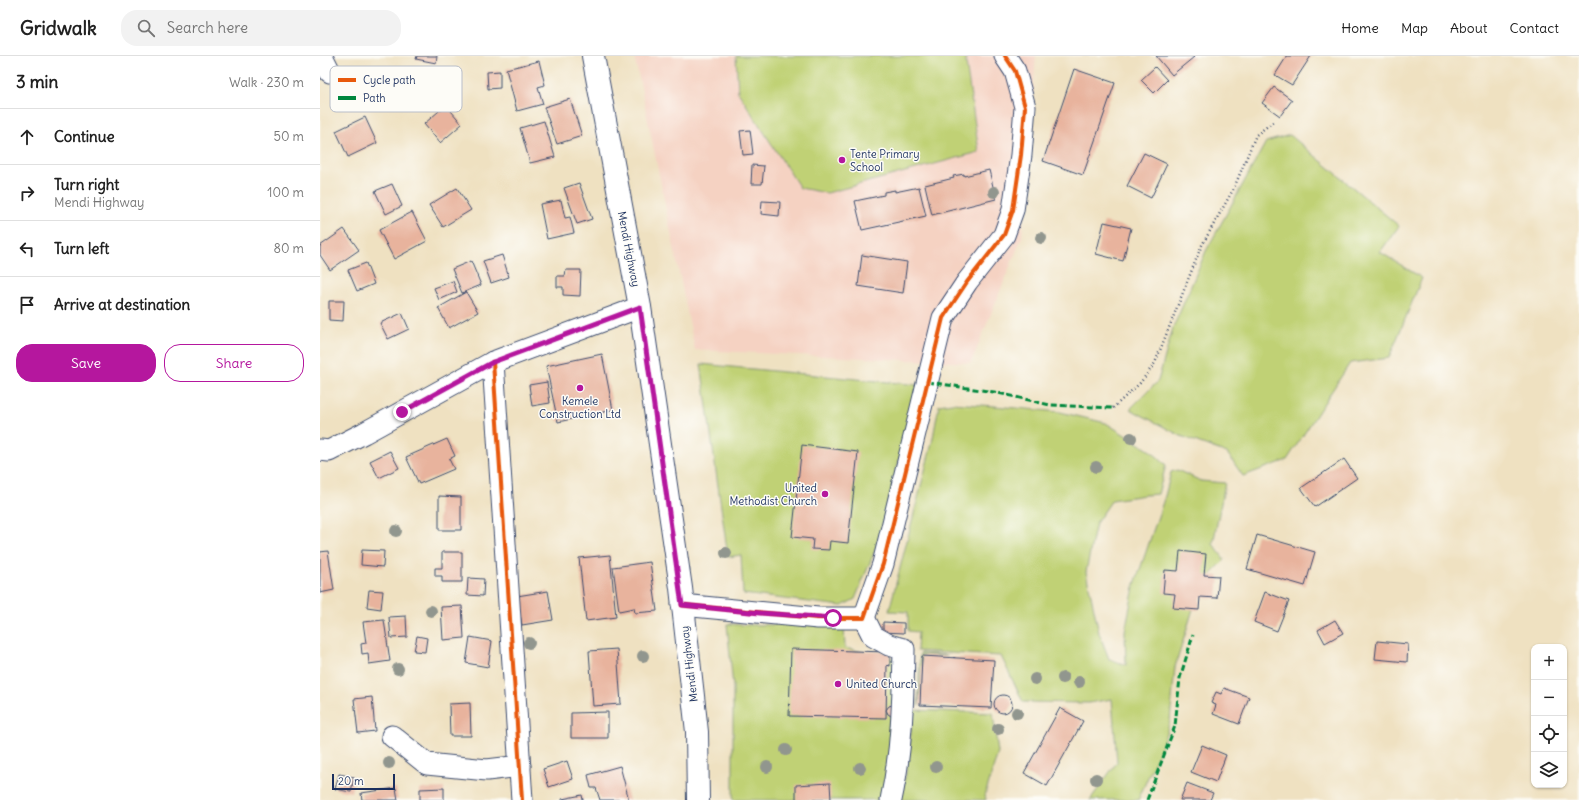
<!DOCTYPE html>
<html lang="en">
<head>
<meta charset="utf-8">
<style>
  :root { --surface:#fff; --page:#f2f2f2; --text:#222; --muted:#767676; --line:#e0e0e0; --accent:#b5179e }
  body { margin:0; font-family:Delius,sans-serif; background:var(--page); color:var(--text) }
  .controls { position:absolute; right:12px; bottom:12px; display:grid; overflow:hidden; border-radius:8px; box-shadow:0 1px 3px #0004 }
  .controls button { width:36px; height:36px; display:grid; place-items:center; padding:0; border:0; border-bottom:1px solid var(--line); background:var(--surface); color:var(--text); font:20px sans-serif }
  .scale { position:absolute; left:12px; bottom:10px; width:63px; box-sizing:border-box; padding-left:4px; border:2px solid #1b2f5e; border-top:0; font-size:11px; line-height:14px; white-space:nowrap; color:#1b2f5e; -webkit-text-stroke:3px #fdfcf7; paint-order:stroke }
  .stop { position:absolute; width:12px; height:12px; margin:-9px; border:3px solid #b5179e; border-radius:50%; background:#fff }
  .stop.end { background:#b5179e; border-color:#fff; box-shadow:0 1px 4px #0008 }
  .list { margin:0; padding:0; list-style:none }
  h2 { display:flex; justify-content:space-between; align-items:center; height:52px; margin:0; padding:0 16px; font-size:17px }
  h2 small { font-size:13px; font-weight:400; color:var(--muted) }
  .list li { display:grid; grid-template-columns:26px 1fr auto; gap:12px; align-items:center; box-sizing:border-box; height:56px; padding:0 16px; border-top:1px solid var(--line) }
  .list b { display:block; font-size:15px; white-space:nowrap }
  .list p { margin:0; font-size:13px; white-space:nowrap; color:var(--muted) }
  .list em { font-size:13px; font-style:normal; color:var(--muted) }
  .actions { display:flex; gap:8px; padding:12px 16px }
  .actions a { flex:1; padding:9px 0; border:1px solid var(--accent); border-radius:16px; text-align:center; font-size:14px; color:var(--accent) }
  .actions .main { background:var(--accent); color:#fff }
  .icon { flex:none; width:22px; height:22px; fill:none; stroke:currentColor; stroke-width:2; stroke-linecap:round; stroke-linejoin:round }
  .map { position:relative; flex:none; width:1259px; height:744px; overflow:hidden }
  header { display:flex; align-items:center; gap:24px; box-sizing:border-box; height:56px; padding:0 20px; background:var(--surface); border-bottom:1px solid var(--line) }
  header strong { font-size:19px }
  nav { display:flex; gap:22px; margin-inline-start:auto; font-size:14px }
  .search { width:280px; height:36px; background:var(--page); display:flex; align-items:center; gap:10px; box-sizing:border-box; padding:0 14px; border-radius:16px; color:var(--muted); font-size:15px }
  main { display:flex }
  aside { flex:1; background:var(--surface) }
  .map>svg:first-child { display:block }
  .built { fill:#f5d2c2 }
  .green { fill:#c0d174; stroke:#6e8069 }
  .building { fill:#e8b39d }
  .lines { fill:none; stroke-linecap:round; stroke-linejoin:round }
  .minor-casing { stroke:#3b4a6d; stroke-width:23 }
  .major-casing { stroke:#3b4a6d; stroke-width:24 }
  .path { stroke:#3b4a6d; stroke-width:2.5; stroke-dasharray:1 3; stroke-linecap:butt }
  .minor { stroke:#fff; stroke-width:21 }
  .major { stroke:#fff; stroke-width:22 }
  .quiet { stroke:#00873e; stroke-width:3; stroke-dasharray:6 3; stroke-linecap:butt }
  .cycleway-casing { stroke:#fdfcf7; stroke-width:6 }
  .cycleway { stroke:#e8590c; stroke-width:4 }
  .tree { fill:#91968e }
  .route { stroke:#b5179e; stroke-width:5 }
  .poi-dot { fill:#b5179e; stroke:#fdfcf7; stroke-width:1.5 }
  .labels { text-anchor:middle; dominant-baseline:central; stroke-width:3; stroke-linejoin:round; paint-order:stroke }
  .poi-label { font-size:11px; fill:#1b2f5e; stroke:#fdfcf7; text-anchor:start }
  .street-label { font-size:11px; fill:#1b2f5e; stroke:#fdfcf7 }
  .key { fill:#fdfcf7; stroke:#b9bec9; stroke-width:1 }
  .key-label { font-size:11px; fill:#1b2f5e }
</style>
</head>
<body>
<header>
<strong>Gridwalk</strong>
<div class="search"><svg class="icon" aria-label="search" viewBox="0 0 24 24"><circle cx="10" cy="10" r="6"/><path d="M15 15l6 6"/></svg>Search here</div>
<nav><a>Home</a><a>Map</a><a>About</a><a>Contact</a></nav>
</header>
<main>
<aside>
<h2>3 min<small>Walk · 230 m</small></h2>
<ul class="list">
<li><svg class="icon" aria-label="ahead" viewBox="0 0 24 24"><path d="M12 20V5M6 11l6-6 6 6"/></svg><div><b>Continue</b></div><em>50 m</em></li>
<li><svg class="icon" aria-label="right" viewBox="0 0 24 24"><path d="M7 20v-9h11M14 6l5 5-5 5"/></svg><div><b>Turn right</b><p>Mendi Highway</p></div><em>100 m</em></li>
<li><svg class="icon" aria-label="left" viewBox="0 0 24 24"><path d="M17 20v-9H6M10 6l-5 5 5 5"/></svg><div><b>Turn left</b></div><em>80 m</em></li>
<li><svg class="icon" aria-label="arrive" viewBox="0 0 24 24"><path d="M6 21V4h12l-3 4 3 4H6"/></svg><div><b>Arrive at destination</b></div></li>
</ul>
<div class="actions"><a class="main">Save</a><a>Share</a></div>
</aside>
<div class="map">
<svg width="1259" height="744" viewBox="0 0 1259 744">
  <rect width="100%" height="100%" fill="#fdfcf7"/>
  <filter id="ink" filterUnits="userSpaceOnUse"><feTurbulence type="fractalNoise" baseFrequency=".025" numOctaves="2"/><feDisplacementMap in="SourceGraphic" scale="8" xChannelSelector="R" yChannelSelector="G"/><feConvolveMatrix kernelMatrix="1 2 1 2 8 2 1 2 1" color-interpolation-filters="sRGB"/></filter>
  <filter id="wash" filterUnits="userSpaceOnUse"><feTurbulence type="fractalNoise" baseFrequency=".012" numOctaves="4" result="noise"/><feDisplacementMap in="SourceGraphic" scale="16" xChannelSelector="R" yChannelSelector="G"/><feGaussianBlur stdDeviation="0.9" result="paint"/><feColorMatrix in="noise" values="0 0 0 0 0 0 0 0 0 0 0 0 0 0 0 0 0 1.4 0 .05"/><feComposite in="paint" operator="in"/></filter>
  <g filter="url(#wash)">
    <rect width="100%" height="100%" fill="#efe1c1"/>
    <polygon class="built" points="314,0 716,0 702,181 651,307 375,294 320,26"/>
    <g class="green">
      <polygon points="416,0 645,0 659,96 507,137 480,132 418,36"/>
      <polygon points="970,79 1079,170 1060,196 1102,222 1069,302 1030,307 967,404 923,420 907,397 861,380 810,353 838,325 853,272 886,195 946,86"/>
      <polygon points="381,308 599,329 556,492 535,543 522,550 423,538 421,499 408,501"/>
      <polygon points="632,347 674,350 740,356 786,367 832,396 846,409 838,438 825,439 792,444 776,467 766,516 779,577 789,603 806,609 805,575 814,531 845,440 851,416 857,414 881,425 905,427 893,488 905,504 891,518 873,553 855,611 850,665 841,692 818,744 770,744 797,706 792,643 768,647 703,646 681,600 597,595 598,576 588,575 588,556 569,555 612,387 619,349"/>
      <polygon points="407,568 424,569 524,568 525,592 578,603 566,744 413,744 413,631"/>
      <polygon points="600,597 627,599 626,600 602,599 599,650 598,650"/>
      <path d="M592,654L673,657L678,697L665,739L666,744H580C588,714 591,685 592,654Z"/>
    </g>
    <g id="blocks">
      <g class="building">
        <polygon points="97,0 117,0 116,7 96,3"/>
        <polygon points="836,0 873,0 874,1 852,19"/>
        <polygon points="967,0 991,0 972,29 955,19"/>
        <polygon points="219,5 225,29 218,31 223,48 197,55 186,13"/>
        <polygon points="835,11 847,24 834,37 821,24"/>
        <polygon points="754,13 795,27 763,119 723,105"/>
        <polygon points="180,15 180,32 168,33 167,16"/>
        <polygon points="954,31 972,44 960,60 942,47"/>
        <polygon points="250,43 262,80 237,88 224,51"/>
        <polygon points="126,49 142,68 120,87 104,68"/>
        <polygon points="45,61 57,87 28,101 16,75"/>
        <polygon points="224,65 235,101 210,107 200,72"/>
        <polygon points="430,74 433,98 423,99 420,75"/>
        <polygon points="824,97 847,108 831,142 807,130"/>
        <polygon points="432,109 444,110 442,128 431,128"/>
        <polygon points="669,114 676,143 612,159 605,129 634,122 633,120 644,118 644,120"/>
        <polygon points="259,127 272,163 257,168 244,132"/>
        <polygon points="72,128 82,150 66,158 55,135"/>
        <polygon points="599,131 606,160 542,174 535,145 564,139 564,136 575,134 575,136"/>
        <polygon points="137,132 151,154 123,171 109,149"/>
        <polygon points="241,144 245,162 250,161 254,177 227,183 220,148"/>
        <polygon points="442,145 460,146 459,160 441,158"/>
        <polygon points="92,156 107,185 74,203 59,174"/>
        <polygon points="784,166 811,172 803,205 776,198"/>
        <polygon points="24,173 39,194 10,214 0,199 0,190"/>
        <polygon points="182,199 189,221 171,227 163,205"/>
        <polygon points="542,199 587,206 583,237 538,230"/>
        <polygon points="151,205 161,229 142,237 132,213"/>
        <polygon points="46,207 54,228 37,235 28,214"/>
        <polygon points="246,214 261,214 260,240 243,239 243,231 237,231 237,220 245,220"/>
        <polygon points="133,225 137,236 119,244 114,232"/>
        <polygon points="146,236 158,256 129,272 118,252"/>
        <polygon points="9,245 24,245 23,265 9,264"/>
        <polygon points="82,257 89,273 68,283 60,267"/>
        <polygon points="282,298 293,354 238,366 226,310"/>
        <polygon points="227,326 230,347 212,350 209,329"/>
        <polygon points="127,383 135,400 129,403 134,413 99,428 86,401"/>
        <polygon points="482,389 538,396 528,487 510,485 509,494 492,493 493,483 472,481"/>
        <polygon points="70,395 79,412 59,422 50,405"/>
        <polygon points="1024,403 1037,422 995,451 981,432"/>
        <polygon points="119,440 141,441 141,474 119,474"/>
        <polygon points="937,479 995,496 985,530 927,513"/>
        <polygon points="42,494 64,495 63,511 41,509"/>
        <polygon points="8,495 14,534 0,537 0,496"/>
        <polygon points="860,495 886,498 884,519 899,520 897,542 880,541 879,554 853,552 855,538 843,537 845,514 858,515"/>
        <polygon points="122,496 142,496 142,526 122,526 122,520 115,520 115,512 122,512"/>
        <polygon points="290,499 296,561 266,565 259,502"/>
        <polygon points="330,506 337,555 315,557 314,552 299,555 293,511"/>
        <polygon points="148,522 164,523 163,540 147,539"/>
        <polygon points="49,534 63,535 61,553 47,551"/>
        <polygon points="228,535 233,564 202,569 197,540"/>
        <polygon points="945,536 969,545 957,575 934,566"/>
        <polygon points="142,550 144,582 123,584 121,551"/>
        <polygon points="86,560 87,581 71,582 69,561"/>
        <polygon points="64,564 70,605 49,608 48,597 42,598 41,588 46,587 43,566"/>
        <polygon points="1015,564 1023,577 1005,587 998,574"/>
        <polygon points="563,566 584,567 584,577 563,576"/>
        <polygon points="97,580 107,582 105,596 94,595"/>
        <polygon points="150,581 172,585 168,611 146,607"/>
        <polygon points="1057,585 1088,588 1087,606 1055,603"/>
        <polygon points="297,593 301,648 273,650 269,595"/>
        <polygon points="471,593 566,596 570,597 570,610 567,609 566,662 469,660"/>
        <polygon points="602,600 674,604 671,652 600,649"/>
        <polygon points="904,632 929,641 919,668 893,658 896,649 891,647 896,636 901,638"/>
        <circle cx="683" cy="648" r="9"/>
        <polygon points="52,641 55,675 38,677 34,643"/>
        <polygon points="150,647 151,680 130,680 129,648"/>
        <polygon points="572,649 573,660 571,660 568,658 566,654 569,650"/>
        <polygon points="740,652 763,665 727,730 704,717"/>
        <polygon points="288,656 288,682 251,682 251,657"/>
        <polygon points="882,689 906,699 896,726 871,716"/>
        <polygon points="247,705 253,723 229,731 223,713"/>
        <polygon points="300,710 309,744 280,744 276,732 271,732 268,719"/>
        <polygon points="19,718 34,721 31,736 15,733"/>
        <polygon points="510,727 511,744 476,744 476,729"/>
        <polygon points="867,727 893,737 890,744 860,744"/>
        <polygon points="76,732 78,744 42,744 41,737"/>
        <polygon points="124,732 124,744 100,744 100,733"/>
        <polygon points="262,739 263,744 242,744 242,743"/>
      </g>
    </g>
  </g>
  <g filter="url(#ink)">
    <use href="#blocks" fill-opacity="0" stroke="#3b4a6d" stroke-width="1"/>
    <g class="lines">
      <g class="minor-casing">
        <g id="minor">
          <polyline points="2,0 10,16"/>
          <polyline points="173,306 202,744"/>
          <polyline points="0,394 9,395 44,377 173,306 320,251"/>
          <polyline points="362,549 498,562 544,562 563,508 623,262 647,226 684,179 693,154 701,99 705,51 695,15 685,0"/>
          <path d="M544,562L553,580L569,589L584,593C583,644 582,694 571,744"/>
          <polyline points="72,680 107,708 167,714 200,710"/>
        </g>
      </g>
      <g class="major-casing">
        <polyline id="major" points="273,0 320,251 361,532 377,676 378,744"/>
      </g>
      <g class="path">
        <polyline points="793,352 820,327 835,307 881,191 914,132 936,79 953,66"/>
        <polyline points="634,601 634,603"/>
        <polyline points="468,649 470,649"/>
      </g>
      <use href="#minor" class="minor"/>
      <use href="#major" class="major"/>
      <g class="quiet">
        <polyline points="608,326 674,336 730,349 793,352"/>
        <polyline points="827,744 855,670 860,622 873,579"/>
      </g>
      <g class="cycleway-casing">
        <g id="cycleway">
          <polyline points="173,306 202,744"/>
          <polyline points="362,549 498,562 544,562 563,508 623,262 647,226 684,179 693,154 701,99 705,51 695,15 685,0"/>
        </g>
      </g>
      <use href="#cycleway" class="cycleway"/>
    </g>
    <g class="tree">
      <circle cx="674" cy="136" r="6"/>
      <circle cx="721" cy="182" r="6"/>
      <circle cx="811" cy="382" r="6"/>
      <circle cx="776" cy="411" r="6"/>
      <circle cx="76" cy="475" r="6"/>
      <circle cx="406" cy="497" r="6"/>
      <circle cx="111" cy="555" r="6"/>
      <circle cx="209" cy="587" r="6"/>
      <circle cx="323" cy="600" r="6"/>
      <circle cx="78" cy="613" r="6"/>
      <circle cx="743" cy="622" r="6"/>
      <circle cx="715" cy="623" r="6"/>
      <circle cx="759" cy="626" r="6"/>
      <circle cx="697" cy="657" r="6"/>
      <circle cx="678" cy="673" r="6"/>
      <circle cx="466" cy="694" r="6"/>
      <circle cx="69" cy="707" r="6"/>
      <circle cx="447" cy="711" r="6"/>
      <circle cx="616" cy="711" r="6"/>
      <circle cx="540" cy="712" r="6"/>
      <circle cx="776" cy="723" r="6"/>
    </g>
  </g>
  <g class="lines" filter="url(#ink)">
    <polyline class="route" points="82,356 173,306 320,251 362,549 440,557 513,562"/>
  </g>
  <g class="poi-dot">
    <circle cx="522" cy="104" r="4"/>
    <circle cx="260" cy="332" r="4"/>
    <circle cx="505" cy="438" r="4"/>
    <circle cx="518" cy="628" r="4"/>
  </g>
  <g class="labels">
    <g class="poi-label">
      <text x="530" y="98">Tente Primary<tspan x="530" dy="13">School</tspan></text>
      <text x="260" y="345" text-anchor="middle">Kemele<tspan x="260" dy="13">Construction Ltd</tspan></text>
      <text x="497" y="432" text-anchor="end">United<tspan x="497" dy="13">Methodist Church</tspan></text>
      <text x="526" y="628">United Church</text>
    </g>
    <g class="street-label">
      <text transform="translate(309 193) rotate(79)">Mendi Highway</text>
      <text transform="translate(369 608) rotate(-97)">Mendi Highway</text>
    </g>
  </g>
  <rect x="10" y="10" width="132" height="46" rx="6" class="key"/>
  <rect x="18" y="22" width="18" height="4" fill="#e8590c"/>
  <rect x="18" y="40" width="18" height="4" fill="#00873e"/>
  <g class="key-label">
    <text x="43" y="28">Cycle path</text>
    <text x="43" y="46">Path</text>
  </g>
</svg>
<div class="controls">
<button>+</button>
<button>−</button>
<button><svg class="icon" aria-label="locate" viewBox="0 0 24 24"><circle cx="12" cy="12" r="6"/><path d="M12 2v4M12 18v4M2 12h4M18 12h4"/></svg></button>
<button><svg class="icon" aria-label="layers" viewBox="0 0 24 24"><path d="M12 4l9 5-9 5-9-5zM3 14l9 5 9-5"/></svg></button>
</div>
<div class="scale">20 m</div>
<div class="stop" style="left:513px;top:562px"></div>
<div class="stop end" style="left:82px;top:356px"></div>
</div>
</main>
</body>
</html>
